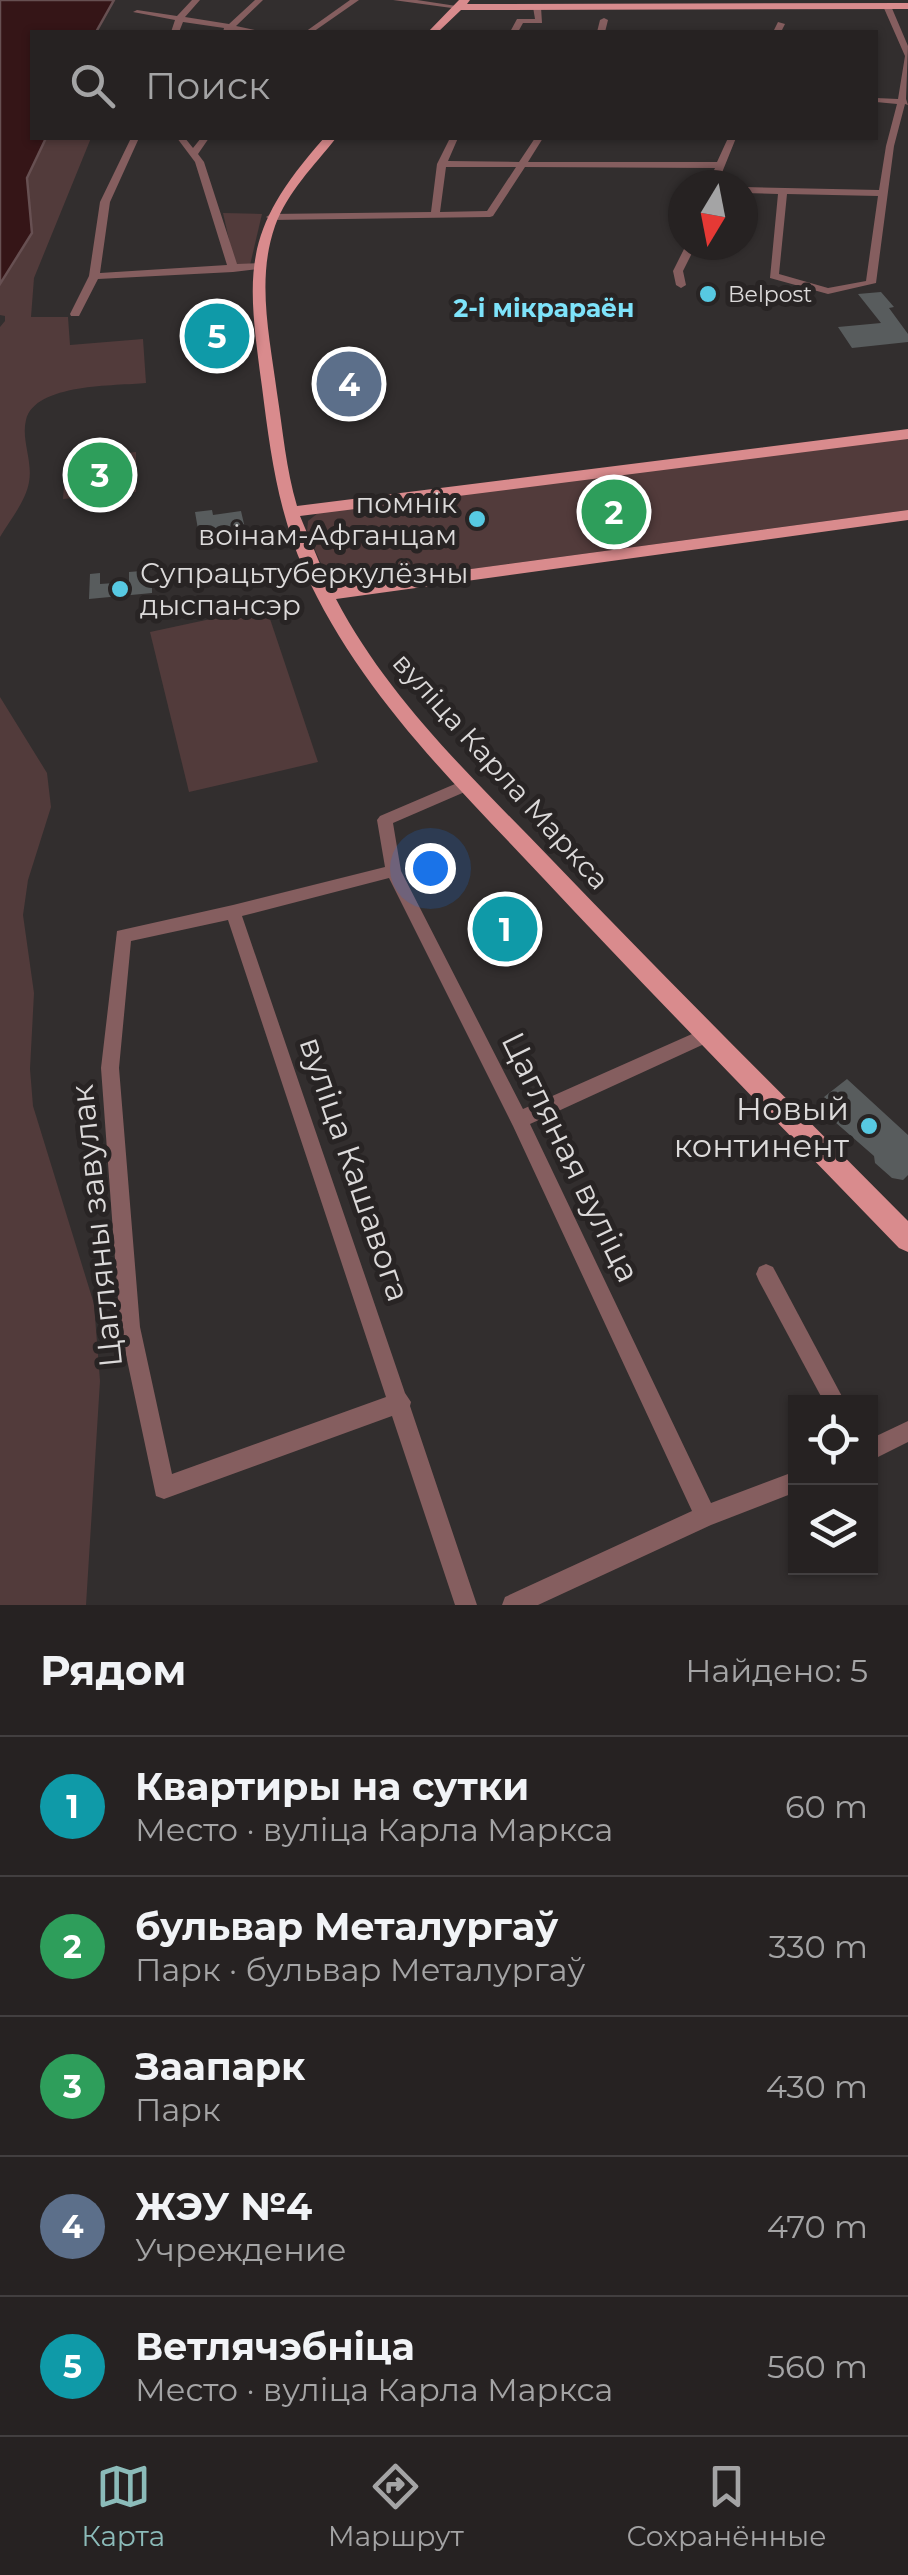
<!DOCTYPE html>
<html lang="ru">
<head>
<meta charset="utf-8">
<style>
  :root { --surface:#262222; --page:#2e2a2a; --text:#f1f3f6; --muted:#a4a4a5; --line:#423f40; --accent:#8bbbb9 }
  body { margin:0; font-family:Montserrat,sans-serif; background:var(--page); color:var(--text) }
  .controls { position:absolute; right:30px; bottom:30px; display:grid; overflow:hidden; border-radius:0px; box-shadow:0 2px 8px #0004 }
  .controls button { width:90px; height:90px; display:grid; place-items:center; padding:0; border:0; border-bottom:2px solid var(--line); background:var(--surface); color:var(--text); font:50px sans-serif }
  .compass { position:absolute; left:668px; top:170px; width:90px; height:90px; border-radius:50%; background:var(--surface); box-shadow:0 2px 8px #0004; rotate:190deg }
  .you { position:absolute; left:430px; top:868px; width:35px; height:35px; margin:-25px; border:8px solid #fff; border-radius:50%; background:#1a73e8; box-shadow:0 0 0 15px #1a73e833 }
  .badge { display:grid; place-items:center; width:65px; height:65px; border-radius:50%; background:var(--accent); color:#fff; font-size:32px; font-weight:700 }
  .pin { position:absolute; translate:-50% -50%; border:5px solid #fff; box-shadow:0 2px 10px #0006 }
  .list { margin:0; padding:0; list-style:none }
  h2 { display:flex; justify-content:space-between; align-items:center; height:130px; margin:0; padding:0 40px; font-size:42px }
  h2 small { font-size:32px; font-weight:400; color:var(--muted) }
  .list li { display:grid; grid-template-columns:65px 1fr auto; gap:30px; align-items:center; box-sizing:border-box; height:140px; padding:0 40px; border-top:2px solid var(--line) }
  .list b { display:block; font-size:38px; white-space:nowrap }
  .list p { margin:0; font-size:32px; white-space:nowrap; color:var(--muted) }
  .list em { font-size:32px; font-style:normal; color:var(--muted) }
  .icon { flex:none; width:55px; height:55px; fill:none; stroke:currentColor; stroke-width:2; stroke-linecap:round; stroke-linejoin:round }
  .map { position:relative; flex:none; width:908px; height:1605px; overflow:hidden }
  .search { position:absolute; background:var(--surface); box-shadow:0 2px 8px #0004; left:30px; right:30px; top:30px; height:110px; display:flex; align-items:center; gap:25px; box-sizing:border-box; padding:0 35px; border-radius:0px; color:var(--muted); font-size:38px }
  .sheet { height:830px; background:var(--surface) }
  nav { display:flex; justify-content:space-around; align-items:center; box-sizing:border-box; height:140px; border-top:2px solid var(--line); background:var(--surface); font-size:28px; color:var(--muted) }
  nav a { display:grid; justify-items:center; gap:5px }
  nav .on { color:var(--accent) }
  .map>svg:first-child { display:block }
  .green { fill:#523b3b }
  .water { fill:#351517; stroke:#675052; stroke-width:2.5 }
  .building { fill:#585c5d }
  .lines { fill:none; stroke-linecap:round; stroke-linejoin:round }
  .minor { fill:#855e5f; fill-rule:evenodd }
  .major { fill:#d98b8d; fill-rule:evenodd }
  .poi-dot { fill:#57c9e2; stroke:#282424; stroke-width:4 }
  .labels { text-anchor:middle; dominant-baseline:central; stroke-width:10; stroke-linejoin:round; paint-order:stroke }
  .far-poi-label { font-size:22px; fill:#dcdada; stroke:#282424; text-anchor:start }
  .far-neighbourhood-label { font-size:25px; font-weight:bold; fill:#7ee3fa; stroke:#282424 }
  .poi-label { font-size:28px; fill:#dcdada; stroke:#282424; text-anchor:end }
  .street-label { font-size:28px; fill:#dcdada; stroke:#282424 }
  .near-poi-label { font-size:32px; fill:#dcdada; stroke:#282424; text-anchor:end }
  .near-street-label { font-size:32px; fill:#dcdada; stroke:#282424 }
</style>
</head>
<body>
<div class="map">
<svg width="908" height="1605" viewBox="0 0 908 1605">
  <rect width="100%" height="100%" fill="#322e2e"/>
  <g class="green">
    <path d="M46,138H91L34,278L31,317H68L70,345L143,339L146,383C116,386 35,383 26,420C21,440 33,461 29,482C26,501 10,520 0,537V327L5,321V316L0,315V284L32,233L27,178Z"/>
    <polygon points="223,213 262,214 250,265 235,266"/>
    <polygon points="908,438 908,510 346,586 328,579 307,532 308,521 318,513"/>
    <polygon points="136,452 136,492 63,499 66,458"/>
    <polygon points="266,607 318,762 189,792 150,632"/>
    <polygon points="0,697 47,773 51,807 28,880 23,915 34,993 30,1069 33,1106 94,1304 100,1381 86,1605 0,1605"/>
  </g>
  <polygon class="water" points="0,0 114,0 96,32 32,32 32,138 46,138 27,178 32,233 0,284"/>
  <g class="building">
    <polygon points="881,292 894,307 889,308 908,334 908,342 852,348 838,327 881,323 858,294"/>
    <polygon points="212,510 213,515 241,511 244,524 199,535 195,512"/>
    <polygon points="141,571 141,584 152,583 152,593 89,599 90,574 100,573 100,584 129,582 129,572"/>
    <polygon points="522,915 530,930 488,944 481,929"/>
    <polygon points="847,1079 908,1135 908,1175 903,1180 892,1178 875,1163 874,1156 819,1108 828,1101 824,1097"/>
  </g>
  <g class="lines">
    <g class="minor">
      <polygon points="192,0 200,0 185,17 229,24 255,0 263,0 236,26 265,32 232,30 223,32 224,28 183,22 179,32 171,32 175,20 133,12 137,10 177,16"/>
      <polygon points="350,0 359,0 313,32 305,32"/>
      <polygon points="393,0 417,0 463,7 459,9"/>
      <path d="M887,4L891,6L908,46L906,99L908,105L905,104L894,146L876,283L828,294L770,278L778,194L743,193V187L879,190L886,146L897,104L876,102V98L898,99L905,56L883,6ZM787,194L878,196L866,281L828,288L779,274Z"/>
      <polygon points="537,5 541,7 542,23 523,23 518,32 510,32 517,19 535,19 533,7"/>
      <polygon points="604,18 608,20 605,32 597,32 600,20"/>
      <polygon points="778,22 785,24 781,32 773,32"/>
      <polygon points="131,138 139,138 110,202 100,273 227,265 195,162 177,138 185,138 193,148 201,138 209,138 198,154 204,162 237,264 259,263 264,266 259,269 233,272 98,279 79,316 71,316 70,314 89,276 100,202"/>
      <path d="M450,138H458L448,161L519,162L535,138H543L528,162H717L728,138H736L717,185H707L715,168L525,167L493,216L490,217L271,220L266,217L271,214L431,212L437,164ZM446,167H516L487,211L440,212Z"/>
      <polygon points="686,245 696,245 683,271 686,285 681,288 676,285 673,271"/>
      <path d="M469,778L476,784L474,788L393,823L401,871L523,1109L701,1030L707,1027L713,1030L716,1035L713,1040L530,1124L711,1503L796,1471V1492L711,1525L538,1605H502L505,1597L692,1511L513,1126L389,878L242,916L405,1393L411,1402L410,1406L477,1605H455L392,1416L164,1499L156,1496L120,1327L101,1068L117,931L233,905L385,867L377,820L380,816ZM228,920L386,1397L172,1474L140,1327L119,1068L131,941Z"/>
      <polygon points="766,1264 773,1267 845,1402 824,1402 759,1281 756,1274 759,1267"/>
      <polygon points="908,1421 908,1442 870,1461 870,1439"/>
    </g>
    <g class="major">
      <polygon points="459,0 470,0 467,4 908,3 908,9 461,10 438,32 428,32"/>
      <path d="M324,138H336C314,166 288,191 275,226C256,280 270,338 277,393C283,431 286,469 297,506L908,429V439L300,516L330,588L908,510V520L336,599C389,700 473,778 552,860C669,982 789,1101 908,1221V1252L899,1248C780,1125 660,1003 543,878C453,782 359,692 304,570C278,511 270,451 262,387C246,269 242,231 324,138Z"/>
    </g>
  </g>
  <g class="poi-dot">
    <circle cx="708" cy="294" r="10"/>
    <circle cx="477" cy="519" r="10"/>
    <circle cx="120" cy="589" r="10"/>
    <circle cx="869" cy="1126" r="10"/>
  </g>
  <g class="labels">
    <g class="far-poi-label">
      <text x="728" y="294">Belpost</text>
    </g>
    <g class="far-neighbourhood-label">
      <text x="544" y="308">2-і мікрараён</text>
    </g>
    <g class="poi-label">
      <text x="457" y="503">помнік<tspan x="457" dy="32">воінам-Афганцам</tspan></text>
      <text x="140" y="573" text-anchor="start">Супрацьтуберкулёзны<tspan x="140" dy="32">дыспансэр</tspan></text>
    </g>
    <g class="street-label">
      <text transform="translate(501 771) rotate(48)">вуліца Карла Маркса</text>
    </g>
    <g class="near-poi-label">
      <text x="849" y="1108">Новый<tspan x="849" dy="37">континент</tspan></text>
    </g>
    <g class="near-street-label">
      <text transform="translate(571 1157) rotate(64)">Цагляная вуліца</text>
      <text transform="translate(355 1169) rotate(71)">вуліца Кашавога</text>
      <text transform="translate(96 1226) rotate(-96)">Цагляны завулак</text>
    </g>
  </g>
</svg>
<div class="controls">
<button><svg class="icon" aria-label="locate" viewBox="0 0 24 24"><circle cx="12" cy="12" r="6"/><path d="M12 2v4M12 18v4M2 12h4M18 12h4"/></svg></button>
<button><svg class="icon" aria-label="layers" viewBox="0 0 24 24"><path d="M12 4l9 5-9 5-9-5zM3 14l9 5 9-5"/></svg></button>
</div>
<svg class="compass" viewBox="-18 -18 36 36"><path d="M0-13l5 13h-10z" fill="#e53935"/><path d="M0 13l5-13h-10z" fill="#a4a4a5"/></svg>
<div class="you"></div>
<div class="pin badge" style="left:505px;top:929px;background:#0f9aa8">1</div>
<div class="pin badge" style="left:614px;top:512px;background:#2e9e5b">2</div>
<div class="pin badge" style="left:100px;top:475px;background:#2e9e5b">3</div>
<div class="pin badge" style="left:349px;top:384px;background:#5c6f8a">4</div>
<div class="pin badge" style="left:217px;top:336px;background:#0f9aa8">5</div>
<div class="search"><svg class="icon" aria-label="search" viewBox="0 0 24 24"><circle cx="10" cy="10" r="6"/><path d="M15 15l6 6"/></svg>Поиск</div>
</div>
<section class="sheet">
<h2>Рядом<small>Найдено: 5</small></h2>
<ul class="list">
<li><span class="badge" style="background:#0f9aa8">1</span><div><b>Квартиры на сутки</b><p>Место · вуліца Карла Маркса</p></div><em>60 m</em></li>
<li><span class="badge" style="background:#2e9e5b">2</span><div><b>бульвар Металургаў</b><p>Парк · бульвар Металургаў</p></div><em>330 m</em></li>
<li><span class="badge" style="background:#2e9e5b">3</span><div><b>Заапарк</b><p>Парк</p></div><em>430 m</em></li>
<li><span class="badge" style="background:#5c6f8a">4</span><div><b>ЖЭУ №4</b><p>Учреждение</p></div><em>470 m</em></li>
<li><span class="badge" style="background:#0f9aa8">5</span><div><b>Ветлячэбніца</b><p>Место · вуліца Карла Маркса</p></div><em>560 m</em></li>
</ul>
</section>
<nav>
<a class="on"><svg class="icon" aria-label="map" viewBox="0 0 24 24"><path d="M3 6l6-2 6 2 6-2v14l-6 2-6-2-6 2zM9 4v14M15 6v14"/></svg>Карта</a>
<a><svg class="icon" aria-label="directions" viewBox="0 0 24 24"><path d="M12 3l9 9-9 9-9-9zM9 14v-3h6M13 9l2 2-2 2"/></svg>Маршрут</a>
<a><svg class="icon" aria-label="saved" viewBox="0 0 24 24"><path d="M7 4h10v16l-5-4-5 4z"/></svg>Сохранённые</a>
</nav>
</body>
</html>
